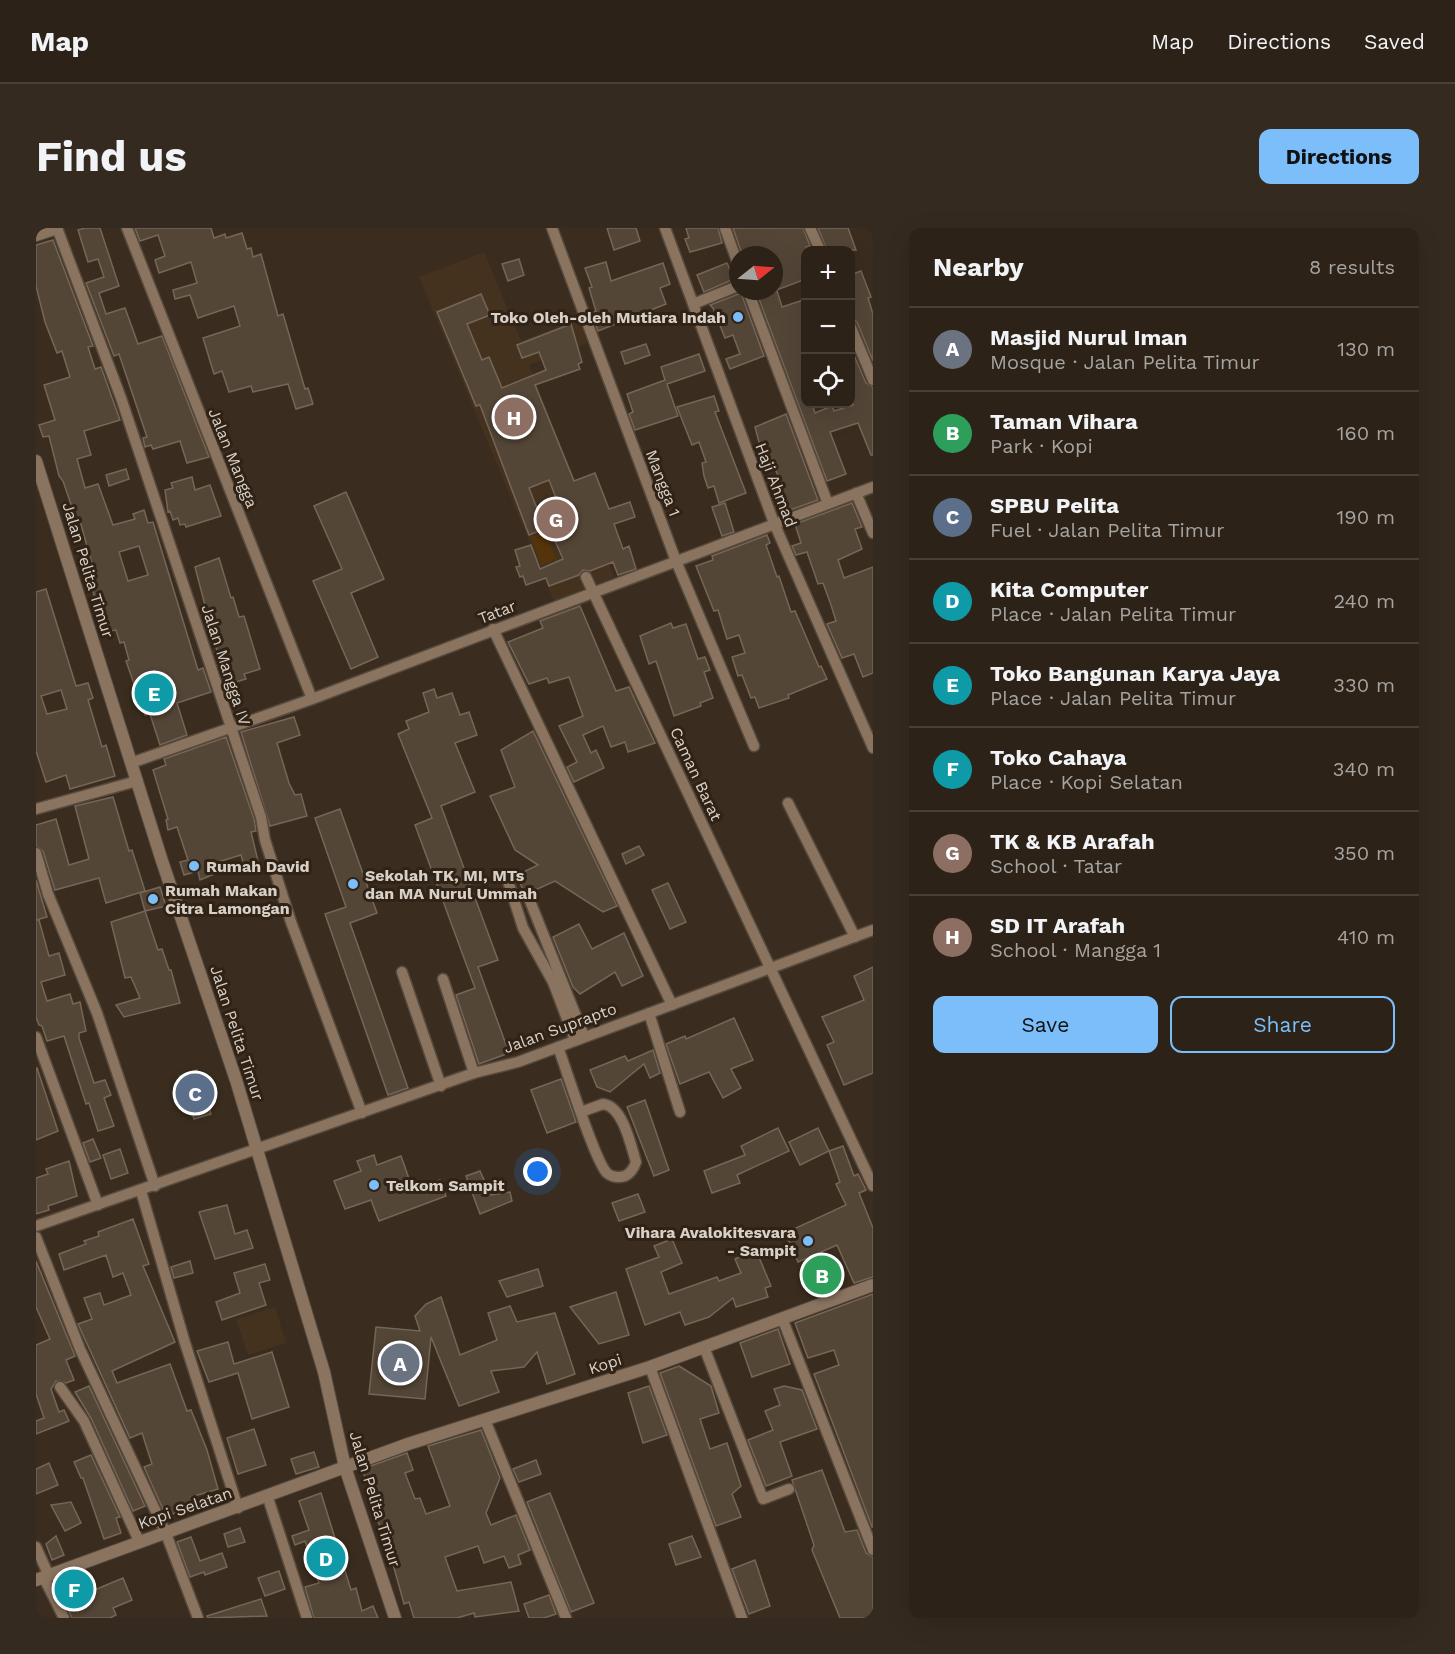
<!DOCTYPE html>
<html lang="en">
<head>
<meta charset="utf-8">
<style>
  :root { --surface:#2c2217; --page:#342a20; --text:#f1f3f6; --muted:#a6a4a1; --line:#483f36; --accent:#7cbef9 }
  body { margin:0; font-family:"Work Sans",sans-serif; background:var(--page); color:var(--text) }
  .controls { position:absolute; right:18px; top:18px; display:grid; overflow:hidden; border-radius:12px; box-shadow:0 6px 24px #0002 }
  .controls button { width:54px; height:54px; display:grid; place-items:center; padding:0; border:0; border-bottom:2px solid var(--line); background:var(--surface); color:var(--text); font:30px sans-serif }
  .compass { position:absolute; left:693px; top:18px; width:54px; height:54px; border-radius:50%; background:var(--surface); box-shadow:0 6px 24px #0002; rotate:73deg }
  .you { position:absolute; left:502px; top:944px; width:21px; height:21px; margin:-15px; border:4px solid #fff; border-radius:50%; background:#1a73e8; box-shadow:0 0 0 9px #1a73e833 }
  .badge { display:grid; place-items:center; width:39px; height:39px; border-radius:50%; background:var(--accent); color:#fff; font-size:20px; font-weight:700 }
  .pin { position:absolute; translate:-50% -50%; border:3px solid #fff; box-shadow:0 2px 6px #0006 }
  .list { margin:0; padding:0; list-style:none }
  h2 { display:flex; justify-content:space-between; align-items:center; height:78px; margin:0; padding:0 24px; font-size:26px }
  h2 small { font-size:20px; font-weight:400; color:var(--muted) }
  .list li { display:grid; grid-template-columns:39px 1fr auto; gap:18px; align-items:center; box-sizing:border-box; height:84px; padding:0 24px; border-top:2px solid var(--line) }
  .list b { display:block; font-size:22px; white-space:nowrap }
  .list p { margin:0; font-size:20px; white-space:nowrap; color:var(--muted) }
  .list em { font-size:20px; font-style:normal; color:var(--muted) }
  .actions { display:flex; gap:12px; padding:18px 24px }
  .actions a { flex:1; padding:14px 0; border:2px solid var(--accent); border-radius:12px; text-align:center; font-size:21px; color:var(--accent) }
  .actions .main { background:var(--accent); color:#111 }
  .icon { flex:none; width:33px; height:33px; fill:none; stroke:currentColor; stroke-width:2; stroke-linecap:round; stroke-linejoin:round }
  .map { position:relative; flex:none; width:837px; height:1390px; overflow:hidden; border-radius:12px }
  header { display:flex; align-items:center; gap:36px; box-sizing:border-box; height:84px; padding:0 30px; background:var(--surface); border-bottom:2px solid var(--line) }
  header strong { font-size:28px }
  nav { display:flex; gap:33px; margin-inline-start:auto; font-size:21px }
  .intro { display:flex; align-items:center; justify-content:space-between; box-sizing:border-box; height:144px; padding:0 36px }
  h1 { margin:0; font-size:42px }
  .button { padding:15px 27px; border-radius:12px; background:var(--accent); color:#111; font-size:21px; font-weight:700 }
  main { display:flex; gap:36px; padding:0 36px }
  aside { flex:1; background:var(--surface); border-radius:12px; box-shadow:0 6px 24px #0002 }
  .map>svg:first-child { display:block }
  .built { fill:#44321f }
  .green { fill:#55340a }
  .building { fill:#544637; stroke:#756657; stroke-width:1.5; fill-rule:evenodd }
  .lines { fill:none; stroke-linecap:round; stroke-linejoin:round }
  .minor-casing { stroke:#564a3d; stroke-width:13 }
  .tertiary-casing { stroke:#564a3d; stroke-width:14 }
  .minor { stroke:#8a745f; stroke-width:10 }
  .tertiary { stroke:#8a745f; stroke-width:12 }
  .poi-dot { fill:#7cbef9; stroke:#302316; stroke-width:2 }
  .labels { text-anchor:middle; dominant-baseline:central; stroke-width:6; stroke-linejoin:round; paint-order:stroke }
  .poi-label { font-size:16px; font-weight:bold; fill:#d8d0c7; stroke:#302316; text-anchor:start }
  .street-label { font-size:16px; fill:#d8d0c7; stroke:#302316 }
</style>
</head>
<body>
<header>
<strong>Map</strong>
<nav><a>Map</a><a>Directions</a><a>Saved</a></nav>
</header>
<div class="intro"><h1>Find us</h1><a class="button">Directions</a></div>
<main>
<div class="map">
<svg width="837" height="1390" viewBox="0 0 837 1390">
  <rect width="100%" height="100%" fill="#3a2d1f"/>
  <g class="built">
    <polygon points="448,24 485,113 542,91 551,115 493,137 578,349 518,373 383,49"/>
    <polygon points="239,1079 250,1115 212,1127 200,1091"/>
  </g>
  <g class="green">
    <polygon points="509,304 520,331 506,337 495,309"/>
    <polygon points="796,1027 807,1055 775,1066 765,1039"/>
  </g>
  <g class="building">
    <polygon points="49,0 64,0 83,58 63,65 70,86 89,80 102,116 126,108 173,229 151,235 144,213 117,221 115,217 109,219 107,210 111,209 83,126 78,128 50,55 68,49 62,31 52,34 42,2"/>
    <polygon points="99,0 175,0 178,10 189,6 190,10 206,5 211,21 215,20 217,29 225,26 242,88 247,86 269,161 272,160 277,176 260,181 252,156 217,164 215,158 193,164 186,143 178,146 167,110 204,98 198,78 162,90 154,67 139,71 137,62 161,55 155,34 123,45 119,32 129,28 122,7 104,13"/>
    <polygon points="571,0 600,0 604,13 578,22"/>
    <polygon points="650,0 682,0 686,15 654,24 649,11 653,10"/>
    <polygon points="697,0 767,0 774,18 770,19 770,51 738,63 738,27 716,27 714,21 705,23"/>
    <polygon points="782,0 812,0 820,22 791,22"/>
    <path d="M17,12L57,118L52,119L59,141L65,139L84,192L48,203L55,227L41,231L49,260L62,256L77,297L99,291L97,286L108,282L112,295L117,294L162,442L167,440L175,464L141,475L151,507L124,517L114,486L109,487L90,433L93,432L88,414L84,415L80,402L75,403L68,381L62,382L53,349L59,347L44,293L41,294L27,253L23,248L13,208L7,209L3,197L19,192L8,157L34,149L26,123L21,125L9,94L0,58V17ZM103,318L112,347L92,353L83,324Z"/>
    <polygon points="483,31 488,47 472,53 466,36"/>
    <polygon points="570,34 575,53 627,35 634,56 624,60 630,76 562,103 556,85 560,83 553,60 556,59 549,40"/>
    <polygon points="691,35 698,51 668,64 661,47"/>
    <polygon points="825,43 835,69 832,70 837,86 837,133 821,94 814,90 814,47"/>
    <polygon points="720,63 741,63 746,79 770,71 770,176 776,176 779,185 796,178 798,183 817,177 814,169 814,118 830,155 837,159 837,227 835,227 822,195 794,204 810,246 791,253"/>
    <polygon points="705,65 728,128 694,141 690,131 704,126 697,107 689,110 677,80 674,77"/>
    <path d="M445,66L454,87L431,96L446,132L453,129L466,160L510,142L503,124L486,130L481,117L535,96L546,134L542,136L544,141L499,157L538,253L559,245L573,281L594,274L599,289L578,296L587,321L593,318L600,341L582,347L577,334L554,343L547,342L543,347L513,358L510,350L490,357L487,348L484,349L480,339L484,338L479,322L495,317L504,341L527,331L513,299L493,307L444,177L440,178L401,84ZM513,252L522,275L502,283L493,260Z"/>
    <polygon points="610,116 614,127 589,136 585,124"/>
    <polygon points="663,126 669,143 631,156 642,188 599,202 593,186 597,184 591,166 629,152 625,139"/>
    <polygon points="678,168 683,183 679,184 710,265 683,275 678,258 672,260 668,248 666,235 670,234 663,214 656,217 641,179"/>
    <polygon points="750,186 782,272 754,282 753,279 740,278 740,258 746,258 735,230 728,233 719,199"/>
    <polygon points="90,241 93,251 73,258 70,247"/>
    <polygon points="156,249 159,262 174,257 185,288 150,299 149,296 144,297 142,290 137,292 134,283 132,284 129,262 137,260 135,255"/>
    <polygon points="310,264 348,351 315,365 342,429 315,441 277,353 306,341 278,278"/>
    <polygon points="689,275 698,304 686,308 676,279"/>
    <polygon points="816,275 826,299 819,301 826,321 802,332 808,350 837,339 837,445 827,449 818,426 806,430 791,396 800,393 795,377 787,355 782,356 771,324 760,327 756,318 765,315 759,296"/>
    <polygon points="731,307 734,315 730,317 741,349 743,348 755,384 759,383 783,439 785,438 791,451 752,467 753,470 723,480 719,469 715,470 706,447 702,448 696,429 709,425 703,407 691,411 682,382 678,383 660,338 677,332 676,328"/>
    <polygon points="183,330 195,370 197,369 203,389 208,388 224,441 208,446 210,451 196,455 195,450 187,452 178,424 181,423 159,339"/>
    <path d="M10,361L40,458L52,455L57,470L52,472L66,519L70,517L79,548L34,561L30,547L10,554L0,523V364ZM25,462L31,481L11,486L5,468Z"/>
    <polygon points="544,378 580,463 593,459 619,515 592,524 589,514 575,519 567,498 547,507 555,525 560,522 568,540 538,554 531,539 541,534 523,498 547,488 533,449 513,455 511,450 493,456 472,414 507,400 504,393"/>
    <polygon points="635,395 637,400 650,396 662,431 669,429 674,442 668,444 677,470 664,475 665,478 638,488 620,433 613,436 604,408"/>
    <polygon points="398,461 401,470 416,465 424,487 433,484 441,507 419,515 439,564 405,578 462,732 442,739 473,825 443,836 420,767 439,760 379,597 396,590 362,506 373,501 370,493 393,484 387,465"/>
    <polygon points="258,489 264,507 241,515 253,555 259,567 265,566 271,588 234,598 205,504"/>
    <polygon points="497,503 581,678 567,684 519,653 497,663 487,662 481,647 502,637 479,622 454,568 479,559 465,522"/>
    <polygon points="190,509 218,591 220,603 215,604 222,633 208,637 205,627 185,633 188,642 164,652 162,643 148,647 144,634 152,632 141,599 132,602 130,592 132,591 117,542 130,537 128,531"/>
    <polygon points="77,569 93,623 96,622 109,663 70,675 63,650 19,662 7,623 0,618 0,597 20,591 33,637 53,631 39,578"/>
    <polygon points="304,581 341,685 314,695 372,860 352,867 289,686 310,679 279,590"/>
    <polygon points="603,618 608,627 590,636 586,626"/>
    <polygon points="0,652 11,689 0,692"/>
    <polygon points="632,655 650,694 634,701 616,662"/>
    <polygon points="124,659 130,678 109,683 104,665"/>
    <polygon points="109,683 122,722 126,721 133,742 135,742 144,775 88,789 80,777 104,770 95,749 89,750 75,694"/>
    <polygon points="0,692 3,692 13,728 23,725 29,747 5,754 11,773 34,766 37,776 44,774 50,803 43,805 43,810 58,855 69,852 75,867 68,870 78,898 62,903 53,875 50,876 28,808 11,813 6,798 3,797 0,789"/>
    <polygon points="543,696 556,721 588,705 607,748 586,758 579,744 544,766 537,759 517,709"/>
    <polygon points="837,739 837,845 808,857 791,817 798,814 786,789 828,772 818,748"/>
    <polygon points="698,790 717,832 695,841 705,860 687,870 673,844 644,856 630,816 649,808 650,811"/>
    <polygon points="617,822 624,845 614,850 608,836 574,864 561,859 554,842 589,828 592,833"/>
    <polygon points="1,840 22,903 0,912 0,841"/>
    <polygon points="161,842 175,886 158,891 144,848"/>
    <polygon points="525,851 540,894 511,905 495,862"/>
    <polygon points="609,872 633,942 618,948 591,879"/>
    <polygon points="742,900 753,923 701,947 704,955 676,965 668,943 709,927 705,918"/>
    <polygon points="782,900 793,923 764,937 753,914"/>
    <polygon points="57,911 65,930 54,934 47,915"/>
    <polygon points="807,918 818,948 822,946 830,962 823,965 837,1000 837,1049 818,1055 801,1017 762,1034 749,1005 810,977 800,956 804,954 793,923"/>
    <polygon points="84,921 92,945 75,951 67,927"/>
    <polygon points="338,927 341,937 365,928 377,962 404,952 410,968 343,993 335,972 309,981 298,953 325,943 321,933"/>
    <polygon points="33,933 41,968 12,978 13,982 0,986 0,950 12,946 10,941"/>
    <polygon points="444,943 455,967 474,964 476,973 444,986 430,948"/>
    <polygon points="602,966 609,984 583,993 576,975"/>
    <polygon points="191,977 199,1006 211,1002 217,1020 179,1031 163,984"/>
    <polygon points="97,991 113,1036 107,1038 139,1114 76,1143 81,1155 134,1136 151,1183 155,1182 171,1222 182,1261 155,1269 159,1279 130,1288 108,1239 116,1236 106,1205 94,1210 42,1096 56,1091 48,1070 64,1065 68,1077 95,1067 87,1045 77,1049 70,1027 28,1042 23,1026 50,1016 48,1013 63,1008 62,1004"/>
    <polygon points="636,1011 646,1035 625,1044 633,1066 681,1049 683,1053 705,1045 699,1031 720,1022 735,1058 729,1060 732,1069 700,1079 697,1070 673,1089 649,1097 644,1084 609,1097 590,1041 623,1029 618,1018"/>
    <polygon points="0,1033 39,1128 30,1132 38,1152 30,1155 20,1153 15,1161 23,1184 28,1182 33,1193 0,1206 0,1193 8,1190 0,1166 0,1117 14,1111 0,1079"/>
    <polygon points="154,1033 157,1045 138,1050 135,1039"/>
    <polygon points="229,1036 234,1052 223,1055 230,1077 186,1092 180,1074 204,1065 198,1045"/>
    <polygon points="502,1041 507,1058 471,1069 463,1053"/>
    <polygon points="580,1064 593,1107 563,1116 534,1079"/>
    <polygon points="837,1066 837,1299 836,1299 778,1146 803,1137 798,1122 772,1130 759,1095"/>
    <polygon points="405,1069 424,1127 461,1112 452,1085 474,1078 481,1094 519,1085 539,1146 511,1156 501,1124 488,1139 455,1143 463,1164 423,1178 395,1109 389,1171 333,1166 340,1099 384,1103 379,1088 390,1076"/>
    <polygon points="742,1101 754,1136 716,1149 704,1115"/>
    <polygon points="192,1114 198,1136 236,1124 253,1179 216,1191 202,1145 173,1154 161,1123"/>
    <polygon points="643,1138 675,1158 683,1185 664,1191 674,1221 691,1215 705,1258 696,1266 705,1289 680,1298 624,1145"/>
    <polygon points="53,1158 109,1278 97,1283 55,1190 39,1164"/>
    <polygon points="613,1158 631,1207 607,1215 592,1165"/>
    <polygon points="748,1158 766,1162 781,1201 744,1214 756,1248 730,1258 712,1212 737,1202 729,1183 744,1177 738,1161"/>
    <polygon points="218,1201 230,1237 202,1246 191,1210"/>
    <polygon points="445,1202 464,1250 450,1285 455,1297 480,1287 494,1322 482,1327 485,1336 473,1340 468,1328 448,1335 442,1318 409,1329 421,1363 475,1354 483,1383 439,1389 438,1385 421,1390 378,1390 373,1374 368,1376 354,1325 330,1262 333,1261 326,1241 371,1225 377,1242 369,1245 379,1271 384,1270 390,1286 414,1278 392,1218"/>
    <polygon points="278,1224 283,1239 260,1246 255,1231"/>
    <polygon points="55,1227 84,1289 80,1290 85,1305 68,1311 47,1250 45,1250 38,1234"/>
    <polygon points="500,1232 505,1246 483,1254 477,1241"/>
    <polygon points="13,1235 22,1257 0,1266 0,1241"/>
    <polygon points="786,1242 809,1304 821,1302 830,1325 837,1329 837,1390 804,1390 776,1322 778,1317 756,1252"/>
    <polygon points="285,1265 315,1362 320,1360 326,1383 337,1378 342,1390 278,1390 269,1359 283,1355 269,1313 259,1317 256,1308 273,1302 263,1273"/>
    <polygon points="514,1265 558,1375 535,1384 491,1274"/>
    <polygon points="35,1274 45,1295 29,1303 15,1277"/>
    <polygon points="204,1300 209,1314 192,1319 188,1306"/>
    <polygon points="20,1308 28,1327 16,1332 10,1316"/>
    <polygon points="656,1308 665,1329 640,1337 633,1316"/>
    <polygon points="155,1309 164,1333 186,1325 191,1339 169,1347 168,1344 154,1349 141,1314"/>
    <polygon points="719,1332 734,1378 713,1386 696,1341"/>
    <polygon points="243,1343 249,1361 229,1368 222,1350"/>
    <polygon points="42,1347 49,1366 87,1350 96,1372 77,1380 80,1387 74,1390 36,1390 32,1381 36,1379 25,1354"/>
    <polygon points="513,1367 520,1386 508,1390 493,1390 488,1376"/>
    <polygon points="225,1371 231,1388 172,1390 171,1388"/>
  </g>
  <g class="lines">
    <g class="minor-casing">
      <g id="minor">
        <polyline points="21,0 85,170 225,589 229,612 255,694 326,885"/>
        <polyline points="91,0 276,471"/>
        <polyline points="516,0 640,333 718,518"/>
        <polyline points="629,0 738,295 837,520"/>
        <polyline points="689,0 702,36"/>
        <polyline points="774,0 784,22"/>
        <polyline points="712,63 792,276"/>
        <polyline points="657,76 702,58"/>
        <polyline points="814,97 837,152"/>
        <polyline points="820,265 837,305"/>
        <polyline points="550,349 837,958"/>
        <polyline points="457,401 636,777"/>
        <polyline points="95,535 276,471 837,259"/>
        <polyline points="752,575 819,709"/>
        <polyline points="0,581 101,553"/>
        <polyline points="0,625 12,666 61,785 119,958"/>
        <polyline points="471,650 487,700 517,754 539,812"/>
        <polyline points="492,668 548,808"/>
        <polyline points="366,744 405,858"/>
        <polyline points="407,751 438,845"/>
        <polyline points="613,785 644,884"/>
        <polyline points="0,809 62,977"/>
        <path d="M522,819C530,840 559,934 571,945C575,949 583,950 589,948C595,945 598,940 600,934C595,918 587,878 567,876L545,884"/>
        <polyline points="105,963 149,1115 202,1280"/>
        <polyline points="0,998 438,845 482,834 837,702"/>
        <polyline points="0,1009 44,1121 129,1303 162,1390"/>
        <polyline points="746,1090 837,1322"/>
        <polyline points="668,1119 727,1271 753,1261"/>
        <polyline points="614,1139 706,1390"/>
        <polyline points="24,1159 48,1193 103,1313"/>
        <polyline points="449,1192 530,1390"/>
        <polyline points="232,1270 271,1390"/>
        <polyline points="0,1319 13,1348"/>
        <polyline points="8,1350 28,1390"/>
      </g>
    </g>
    <g class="tertiary-casing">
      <g id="tertiary">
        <polyline points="0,7 21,0"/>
        <polyline points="0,233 126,633 200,852 288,1144 309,1239 359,1390"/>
        <polyline points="0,1352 372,1216 614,1139 837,1057"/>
      </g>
    </g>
    <use href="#minor" class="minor"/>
    <use href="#tertiary" class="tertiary"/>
  </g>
  <g class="poi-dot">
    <circle cx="702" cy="89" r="6"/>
    <circle cx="158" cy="638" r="6"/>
    <circle cx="317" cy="656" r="6"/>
    <circle cx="117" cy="671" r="6"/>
    <circle cx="338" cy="957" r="6"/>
    <circle cx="772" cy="1013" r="6"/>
  </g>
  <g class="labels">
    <g class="poi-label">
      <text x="690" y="89" text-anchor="end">Toko Oleh-oleh Mutiara Indah</text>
      <text x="170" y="638">Rumah David</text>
      <text x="329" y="647">Sekolah TK, MI, MTs<tspan x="329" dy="18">dan MA Nurul Ummah</tspan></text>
      <text x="129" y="662">Rumah Makan<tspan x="129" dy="18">Citra Lamongan</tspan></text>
      <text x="350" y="957">Telkom Sampit</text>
      <text x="760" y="1004" text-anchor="end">Vihara Avalokitesvara<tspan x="760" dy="18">- Sampit</tspan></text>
    </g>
    <g class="street-label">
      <text transform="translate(197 230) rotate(68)">Jalan Mangga</text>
      <text transform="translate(627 255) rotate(69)">Mangga 1</text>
      <text transform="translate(740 257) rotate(69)">Haji Ahmad</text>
      <text transform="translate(52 342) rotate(73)">Jalan Pelita Timur</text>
      <text transform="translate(461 384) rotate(-21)">Tatar</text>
      <text transform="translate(190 437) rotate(72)">Jalan Mangga IV</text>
      <text transform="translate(660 546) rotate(65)">Caman Barat</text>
      <text transform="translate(524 800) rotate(-20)">Jalan Suprapto</text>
      <text transform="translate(201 805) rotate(72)">Jalan Pelita Timur</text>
      <text transform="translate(569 1136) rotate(-18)">Kopi</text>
      <text transform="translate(339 1271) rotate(73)">Jalan Pelita Timur</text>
      <text transform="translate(149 1280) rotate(-19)">Kopi Selatan</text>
    </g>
  </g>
</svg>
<div class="controls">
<button>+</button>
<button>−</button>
<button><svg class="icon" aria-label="locate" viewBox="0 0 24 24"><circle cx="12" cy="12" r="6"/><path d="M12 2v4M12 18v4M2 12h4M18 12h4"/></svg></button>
</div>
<svg class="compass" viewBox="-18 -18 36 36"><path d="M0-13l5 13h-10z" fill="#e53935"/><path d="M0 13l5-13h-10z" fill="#a6a4a1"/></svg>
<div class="you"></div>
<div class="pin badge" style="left:364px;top:1135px;background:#6b7280">A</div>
<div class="pin badge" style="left:786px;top:1047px;background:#2e9e5b">B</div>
<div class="pin badge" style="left:159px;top:865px;background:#5c6f8a">C</div>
<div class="pin badge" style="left:290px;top:1330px;background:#0f9aa8">D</div>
<div class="pin badge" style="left:118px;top:465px;background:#0f9aa8">E</div>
<div class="pin badge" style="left:38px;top:1361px;background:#0f9aa8">F</div>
<div class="pin badge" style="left:520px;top:291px;background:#8d6e63">G</div>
<div class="pin badge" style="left:478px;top:189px;background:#8d6e63">H</div>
</div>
<aside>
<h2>Nearby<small>8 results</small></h2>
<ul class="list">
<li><span class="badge" style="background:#6b7280">A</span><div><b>Masjid Nurul Iman</b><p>Mosque · Jalan Pelita Timur</p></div><em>130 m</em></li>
<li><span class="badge" style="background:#2e9e5b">B</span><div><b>Taman Vihara</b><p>Park · Kopi</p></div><em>160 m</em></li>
<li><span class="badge" style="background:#5c6f8a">C</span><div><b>SPBU Pelita</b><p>Fuel · Jalan Pelita Timur</p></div><em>190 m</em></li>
<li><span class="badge" style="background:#0f9aa8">D</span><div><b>Kita Computer</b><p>Place · Jalan Pelita Timur</p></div><em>240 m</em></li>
<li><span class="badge" style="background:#0f9aa8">E</span><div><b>Toko Bangunan Karya Jaya</b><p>Place · Jalan Pelita Timur</p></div><em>330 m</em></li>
<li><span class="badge" style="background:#0f9aa8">F</span><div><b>Toko Cahaya</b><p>Place · Kopi Selatan</p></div><em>340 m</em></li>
<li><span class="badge" style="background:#8d6e63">G</span><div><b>TK &amp; KB Arafah</b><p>School · Tatar</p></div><em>350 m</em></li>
<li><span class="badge" style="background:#8d6e63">H</span><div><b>SD IT Arafah</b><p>School · Mangga 1</p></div><em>410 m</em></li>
</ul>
<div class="actions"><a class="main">Save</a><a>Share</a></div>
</aside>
</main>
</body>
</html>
